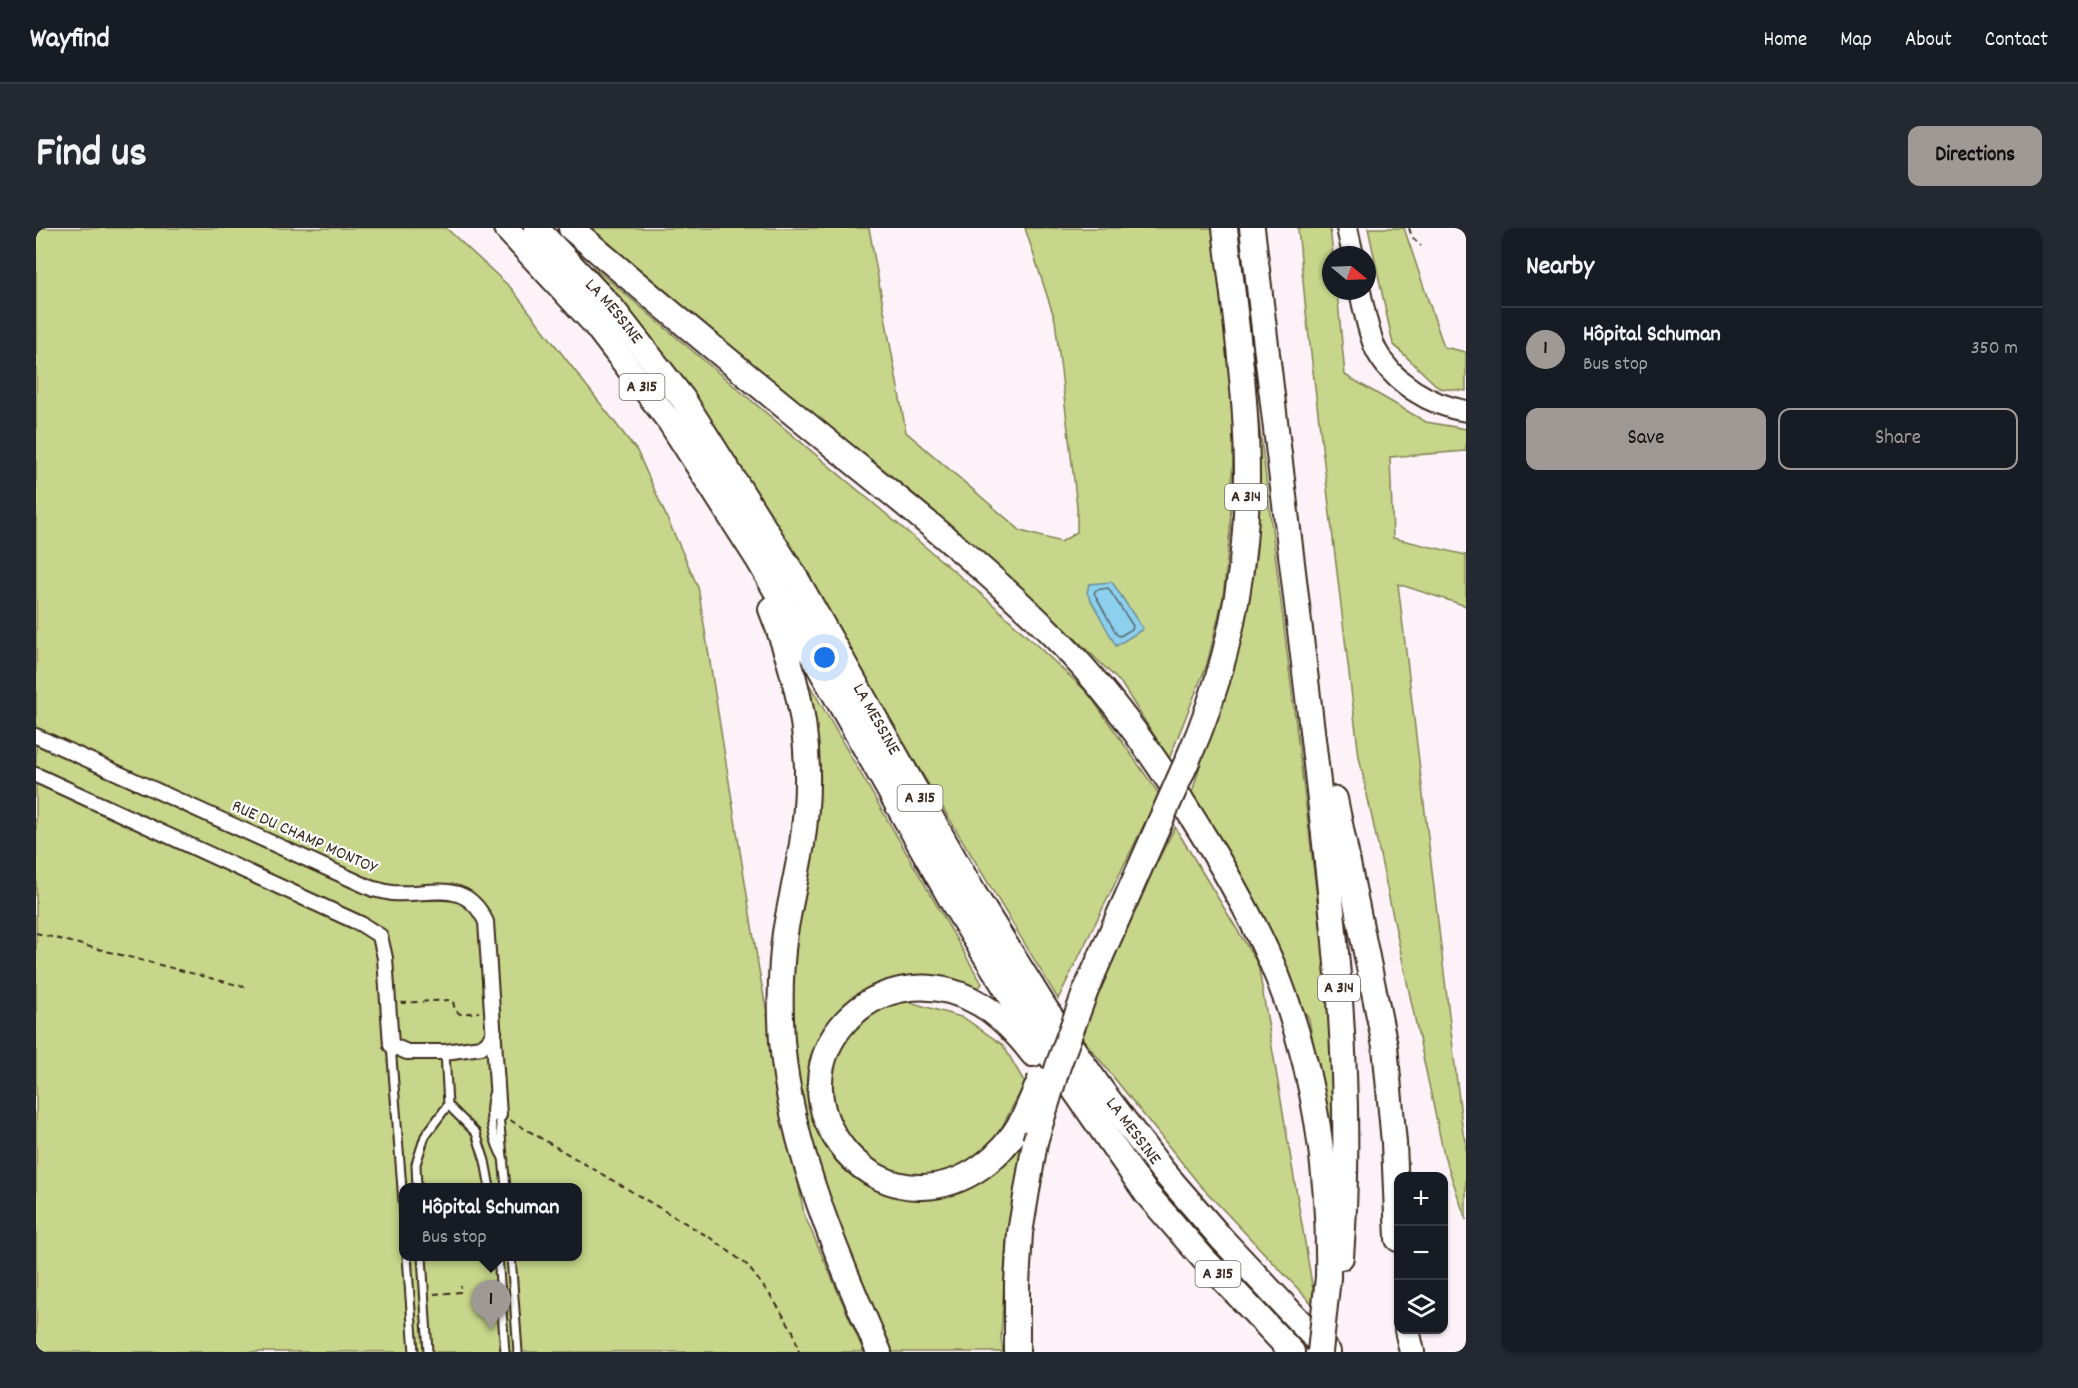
<!DOCTYPE html>
<html lang="en">
<head>
<meta charset="utf-8">
<style>
  :root { --surface:#171b24; --page:#242831; --text:#f1f3f6; --muted:#9ea1a6; --line:#363941; --accent:#9f9995 }
  body { margin:0; font-family:Dekko,sans-serif; background:var(--page); color:var(--text) }
  .controls { position:absolute; right:18px; bottom:18px; display:grid; overflow:hidden; border-radius:12px; box-shadow:0 2px 4px #0004 }
  .controls button { width:54px; height:54px; display:grid; place-items:center; padding:0; border:0; border-bottom:2px solid var(--line); background:var(--surface); color:var(--text); font:30px sans-serif }
  .compass { position:absolute; left:1286px; top:18px; width:54px; height:54px; border-radius:50%; background:var(--surface); box-shadow:0 2px 4px #0004; rotate:109deg }
  .you { position:absolute; left:789px; top:430px; width:21px; height:21px; margin:-15px; border:4px solid #fff; border-radius:50%; background:#1a73e8; box-shadow:0 0 0 9px #1a73e833 }
  .badge { display:grid; place-items:center; width:39px; height:39px; border-radius:50%; background:var(--accent); color:#111; font-size:20px; font-weight:700 }
  .pin { position:absolute; translate:-50% -50px; filter:drop-shadow(0 2px 3px #0008) }
  .pin::after { content:''; position:absolute; top:32px; width:21px; height:18px; background:inherit; clip-path:polygon(0 0,100% 0,50% 100%) }
  .popup { position:absolute; left:363px; top:955px; width:183px; height:78px; box-sizing:border-box; display:grid; place-content:center; border-radius:12px; background:var(--surface); filter:drop-shadow(0 2px 4px #0005); font-size:20px; white-space:nowrap; color:var(--muted) }
  .popup b { font-size:22px; color:var(--text) }
  .popup::after { content:''; position:absolute; left:50%; top:100%; margin-left:-12px; border:12px solid transparent; border-top-color:var(--surface) }
  .list { margin:0; padding:0; list-style:none }
  h2 { display:flex; justify-content:space-between; align-items:center; height:78px; margin:0; padding:0 24px; font-size:26px }
  h2 small { font-size:20px; font-weight:400; color:var(--muted) }
  .list li { display:grid; grid-template-columns:39px 1fr auto; gap:18px; align-items:center; box-sizing:border-box; height:84px; padding:0 24px; border-top:2px solid var(--line) }
  .list b { display:block; font-size:22px; white-space:nowrap }
  .list p { margin:0; font-size:20px; white-space:nowrap; color:var(--muted) }
  .list em { font-size:20px; font-style:normal; color:var(--muted) }
  .actions { display:flex; gap:12px; padding:18px 24px }
  .actions a { flex:1; padding:14px 0; border:2px solid var(--accent); border-radius:12px; text-align:center; font-size:21px; color:var(--accent) }
  .actions .main { background:var(--accent); color:#111 }
  .icon { flex:none; width:33px; height:33px; fill:none; stroke:currentColor; stroke-width:2; stroke-linecap:round; stroke-linejoin:round }
  .map { position:relative; flex:none; width:1430px; height:1124px; overflow:hidden; border-radius:12px }
  header { display:flex; align-items:center; gap:36px; box-sizing:border-box; height:84px; padding:0 30px; background:var(--surface); border-bottom:2px solid var(--line) }
  header strong { font-size:28px }
  nav { display:flex; gap:33px; margin-inline-start:auto; font-size:21px }
  .intro { display:flex; align-items:center; justify-content:space-between; box-sizing:border-box; height:144px; padding:0 36px }
  h1 { margin:0; font-size:42px }
  .button { padding:15px 27px; border-radius:12px; background:var(--accent); color:#111; font-size:21px; font-weight:700 }
  main { display:flex; gap:36px; padding:0 36px }
  aside { flex:1; background:var(--surface); border-radius:12px; box-shadow:0 2px 4px #0004 }
  .map>svg:first-child { display:block }
  .green { fill:#c7d68a; stroke:#818054; stroke-width:1.5; fill-rule:evenodd }
  .water { fill:#8cd0ee; stroke:#6c8e9b; stroke-width:1.5 }
  .lines { fill:none; stroke-linecap:round; stroke-linejoin:round }
  .shore { stroke:#5b6c71; stroke-width:1.5 }
  .lane-casing { stroke:#3b2a1e; stroke-width:11 }
  .street-casing { stroke:#3b2a1e; stroke-width:18 }
  .secondary-casing { stroke:#3b2a1e; stroke-width:24 }
  .highway-casing { stroke:#3b2a1e; stroke-width:28 }
  .path { stroke:#3b2a1e; stroke-width:2; stroke-dasharray:6 4.5; stroke-linecap:butt }
  .lane { stroke:#fff; stroke-width:7 }
  .street { stroke:#fff; stroke-width:14 }
  .secondary { stroke:#fff; stroke-width:20 }
  .highway { stroke:#fff; stroke-width:24 }
  .highway-bridge-casing { stroke:#3b2a1e; stroke-width:28; stroke-linecap:butt }
  .highway-bridge { stroke:#fff; stroke-width:24 }
  .labels { text-anchor:middle; dominant-baseline:central; stroke-width:4.5; stroke-linejoin:round; paint-order:stroke }
  .shield { fill:#fff; stroke:#766a62; stroke-width:1.5 }
  .shield-label { font-size:16px; font-weight:bold; fill:#3b2a1e }
  .street-label { font-size:18px; fill:#3b2a1e; stroke:#fff }
</style>
</head>
<body>
<header>
<strong>Wayfind</strong>
<nav><a>Home</a><a>Map</a><a>About</a><a>Contact</a></nav>
</header>
<div class="intro"><h1>Find us</h1><a class="button">Directions</a></div>
<main>
<div class="map">
<svg width="1430" height="1124" viewBox="0 0 1430 1124">
  <rect width="100%" height="100%" fill="#fcf2f8"/>
  <filter id="ink" filterUnits="userSpaceOnUse"><feTurbulence type="fractalNoise" baseFrequency=".0167" numOctaves="2"/><feDisplacementMap in="SourceGraphic" scale="12" xChannelSelector="R" yChannelSelector="G"/><feConvolveMatrix kernelMatrix="1 2 1 2 8 2 1 2 1" color-interpolation-filters="sRGB"/></filter>
  <g filter="url(#ink)">
    <g class="green">
      <path d="M0,0H410L475,60L601,223L662,359L723,742L768,986L828,1124H0ZM368,960H542V1028H368Z"/>
      <polygon points="555,0 833,0 870,204 985,303 1025,314 1041,304 1041,278 1019,92 989,0 1176,0 1199,177 1194,303 1187,370 1171,436 1133,531 1085,455 1016,388"/>
      <polygon points="1262,0 1294,0 1297,27 1295,27 1295,63 1301,63 1309,147 1390,194 1430,201 1430,223 1354,229 1357,310 1430,327 1430,378 1362,356 1427,905 1430,911 1430,992 1408,927 1323,529 1270,84"/>
      <polygon points="1332,0 1368,0 1408,119 1430,124 1430,163 1403,160 1357,116"/>
      <polygon points="556,38 951,371 1052,465 1123,566 1022,771 816,429 719,263 653,158"/>
      <polygon points="1219,161 1291,751 1297,839 1296,923 1273,792 1156,565 1200,413"/>
      <polygon points="768,447 946,756 937,766 911,754 799,788 782,895 792,918 809,937 883,969 987,910 970,1011 965,1111 967,1124 852,1124 790,967 775,915 756,824 753,738"/>
      <polygon points="1139,599 1222,736 1280,1080 1163,956 1043,806 1070,735"/>
      <polygon points="870,773 928,790 967,817 989,855 961,908 930,937 900,949 866,949 840,938 818,919 800,891 794,864 797,836 806,811 844,778"/>
    </g>
    <polygon class="water" points="1076,354 1107,401 1080,418 1051,365 1053,356"/>
    <g class="lines">
      <polygon class="shore" points="1072,360 1097,398 1096,401 1084,408 1081,407 1058,365 1060,362"/>
      <g class="lane-casing">
        <g id="lane">
          <polyline points="355,817 368,987"/>
          <path d="M457,866C451,887 457,914 468,932"/>
          <polyline points="412,877 440,905 449,933 454,960"/>
          <polyline points="463,887 470,960"/>
          <polyline points="381,960 380,936 389,908 412,877 409,824"/>
          <polyline points="371,1028 378,1124"/>
          <polyline points="386,1028 392,1124"/>
          <polyline points="462,1028 469,1124"/>
          <polyline points="475,1028 482,1124"/>
        </g>
      </g>
      <g class="street-casing">
        <g id="street">
          <path d="M0,508L337,661C343,662 350,664 356,665C395,668 429,649 450,694L463,887"/>
          <polyline points="0,547 325,696 344,708 349,730 355,817 371,824 409,824 445,819 453,813 458,804"/>
        </g>
      </g>
      <g class="secondary-casing">
        <g id="secondary">
          <polyline points="1311,0 1317,27"/>
          <path d="M1324,63C1328,82 1332,104 1340,122C1357,155 1394,177 1430,183"/>
        </g>
      </g>
      <g class="highway-casing">
        <g id="highway">
          <polyline points="470,0 557,94 634,194 723,333 920,680 990,793 1110,965 1166,1029 1256,1124"/>
          <path id="s1" d="M500,0L575,79L647,171L761,352L937,664L1009,780L1066,863L1126,942L1185,1010L1292,1124"/>
          <path d="M535,0C622,75 711,148 801,221C881,286 963,350 1035,426C1082,476 1120,531 1156,589C1188,640 1219,693 1242,750C1279,843 1294,949 1292,1049"/>
          <path d="M1216,0C1237,170 1256,341 1277,511C1297,683 1319,856 1305,1029"/>
          <path d="M735,381C767,463 779,529 766,616C761,646 754,675 749,705C745,734 744,762 745,791C747,904 799,1022 843,1124"/>
          <path d="M1152,531C1182,463 1201,389 1208,315C1218,210 1201,104 1189,0"/>
          <polyline points="1299,571 1349,818 1358,915 1362,1011"/>
          <polyline points="1050,762 1128,585"/>
          <path d="M987,891C966,929 930,958 886,959C857,960 829,946 810,924C733,833 841,716 944,776C965,788 982,807 997,826"/>
          <polyline points="1371,1102 1376,1124"/>
          <polyline points="981,1124 981,1056 984,1005 999,914"/>
        </g>
      </g>
      <g class="path">
        <polyline points="1373,0 1376,9 1385,18"/>
        <polyline points="0,705 213,760"/>
        <polyline points="365,775 414,772 417,774 419,782 424,786 443,784"/>
        <polyline points="474,892 678,1012 711,1037 737,1071 757,1103 763,1124"/>
        <polyline points="398,1066 425,1064 425,1058"/>
      </g>
      <use href="#lane" class="lane"/>
      <use href="#street" class="street"/>
      <use href="#secondary" class="secondary"/>
      <use href="#highway" class="highway"/>
      <g class="highway-bridge-casing">
        <g id="highway-bridge">
          <polyline points="1128,585 1152,531"/>
          <polyline points="987,891 1004,852"/>
          <polyline points="999,914 1022,838 1050,762"/>
          <polyline points="1284,1124 1292,1049"/>
        </g>
      </g>
      <use href="#highway-bridge" class="highway-bridge"/>
    </g>
  </g>
  <g class="labels">
    <g class="shield">
      <rect x="583.5" y="146" width="45" height="26" rx="4.5"/>
      <rect x="1189" y="256" width="42" height="26" rx="4.5"/>
      <rect x="861.5" y="557" width="45" height="26" rx="4.5"/>
      <rect x="1282" y="747" width="42" height="26" rx="4.5"/>
      <rect x="1159.5" y="1033" width="45" height="26" rx="4.5"/>
    </g>
    <g class="shield-label">
      <text x="606" y="159">A 315</text>
      <text x="1210" y="269">A 314</text>
      <text x="884" y="570">A 315</text>
      <text x="1303" y="760">A 314</text>
      <text x="1182" y="1046">A 315</text>
    </g>
    <g class="street-label">
      <text stroke="none"><textPath href="#s1" startOffset="114">LA MESSINE</textPath></text>
      <text stroke="none"><textPath href="#s1" startOffset="600">LA MESSINE</textPath></text>
      <text transform="translate(268 610) rotate(24)">RUE DU CHAMP MONTOY</text>
      <text stroke="none"><textPath href="#s1" startOffset="1086">LA MESSINE</textPath></text>
    </g>
  </g>
</svg>
<div class="controls">
<button>+</button>
<button>−</button>
<button><svg class="icon" aria-label="layers" viewBox="0 0 24 24"><path d="M12 4l9 5-9 5-9-5zM3 14l9 5 9-5"/></svg></button>
</div>
<svg class="compass" viewBox="-18 -18 36 36"><path d="M0-13l5 13h-10z" fill="#e53935"/><path d="M0 13l5-13h-10z" fill="#9ea1a6"/></svg>
<div class="you"></div>
<div class="pin badge" style="left:455px;top:1102px">1</div>
<div class="popup"><b>Hôpital Schuman</b>Bus stop</div>
</div>
<aside>
<h2>Nearby<small></small></h2>
<ul class="list">
<li><span class="badge">1</span><div><b>Hôpital Schuman</b><p>Bus stop</p></div><em>350 m</em></li>
</ul>
<div class="actions"><a class="main">Save</a><a>Share</a></div>
</aside>
</main>
</body>
</html>
